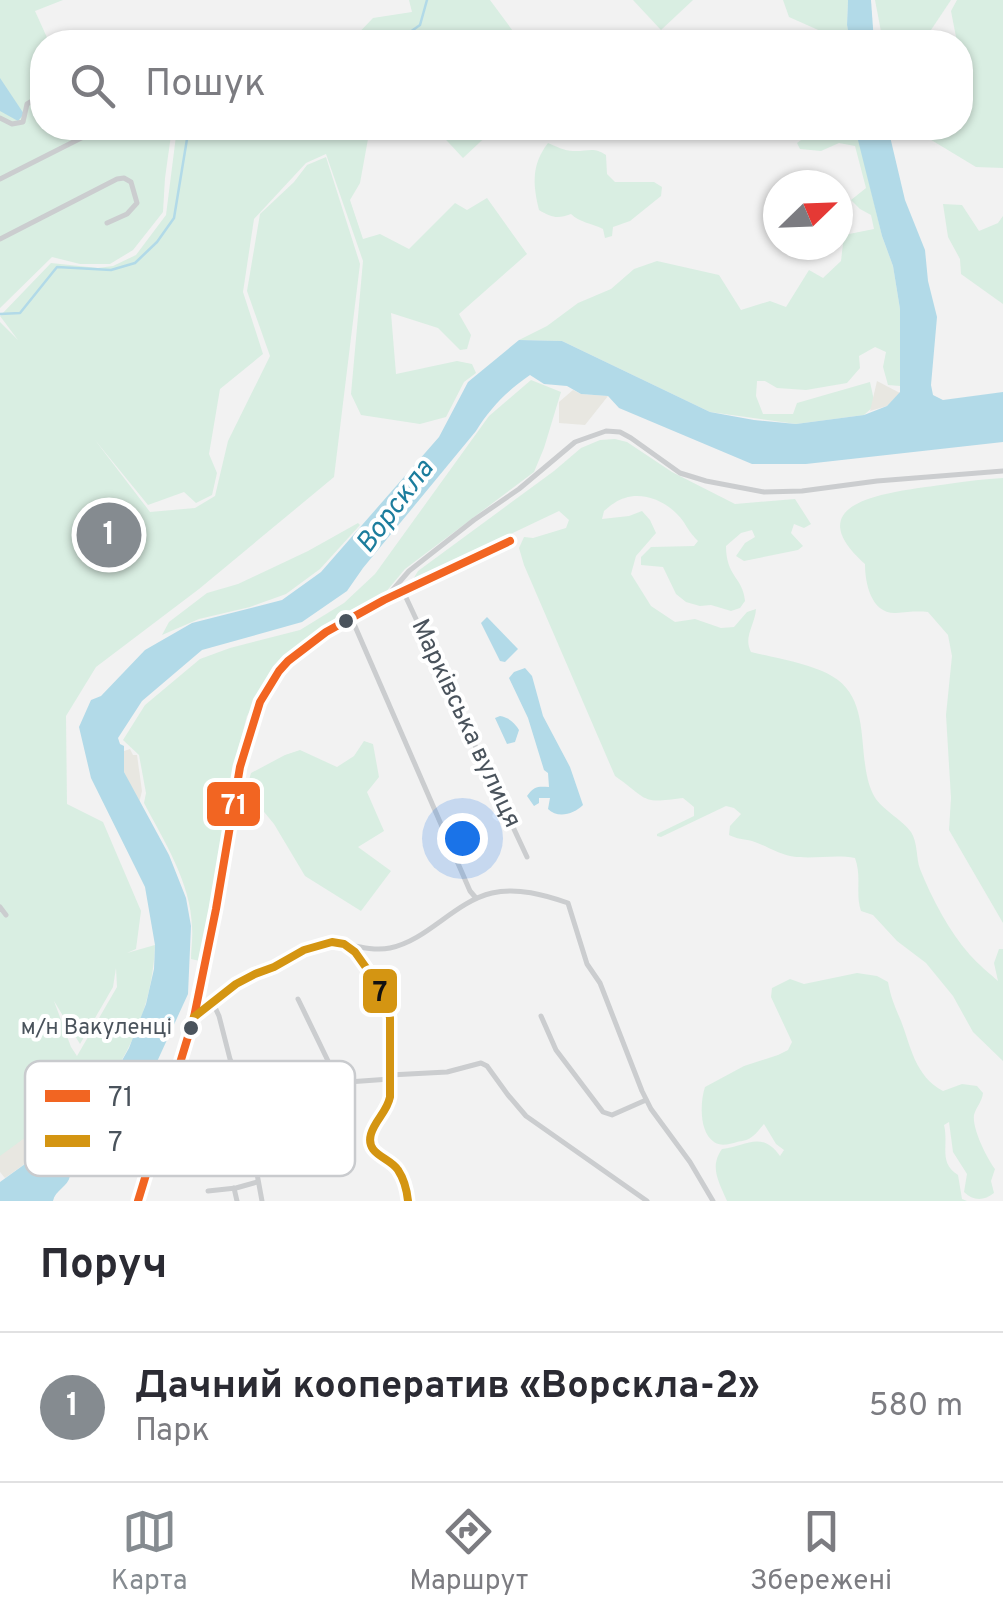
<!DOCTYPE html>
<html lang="uk">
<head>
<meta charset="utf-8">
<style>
  :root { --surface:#fff; --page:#f2f2f3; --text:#2b2b33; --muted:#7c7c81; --line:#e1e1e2; --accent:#858b90 }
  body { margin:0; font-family:Overpass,sans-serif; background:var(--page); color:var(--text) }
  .compass { position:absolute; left:763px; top:170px; width:90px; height:90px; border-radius:50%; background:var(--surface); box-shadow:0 2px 8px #0004; rotate:67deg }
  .you { position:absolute; left:462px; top:838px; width:35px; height:35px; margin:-25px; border:8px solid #fff; border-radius:50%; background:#1a73e8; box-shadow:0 0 0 15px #1a73e833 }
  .badge { display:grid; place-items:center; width:65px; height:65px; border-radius:50%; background:var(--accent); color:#fff; font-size:32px; font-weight:700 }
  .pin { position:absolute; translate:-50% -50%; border:5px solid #fff; box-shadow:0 2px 10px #0006 }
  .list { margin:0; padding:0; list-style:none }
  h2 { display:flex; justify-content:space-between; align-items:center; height:130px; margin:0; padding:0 40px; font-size:42px }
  h2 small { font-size:32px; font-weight:400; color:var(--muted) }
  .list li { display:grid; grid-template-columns:65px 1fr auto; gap:30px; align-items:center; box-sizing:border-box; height:150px; padding:0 40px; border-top:2px solid var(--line) }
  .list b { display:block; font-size:38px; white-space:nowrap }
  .list p { margin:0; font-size:32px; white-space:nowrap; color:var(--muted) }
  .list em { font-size:32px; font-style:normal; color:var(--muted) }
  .icon { flex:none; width:55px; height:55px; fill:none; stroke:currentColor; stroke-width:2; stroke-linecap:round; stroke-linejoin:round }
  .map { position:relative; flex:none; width:1003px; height:1201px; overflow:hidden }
  .search { position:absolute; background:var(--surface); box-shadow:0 2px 8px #0004; left:30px; right:30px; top:30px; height:110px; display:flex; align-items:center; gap:25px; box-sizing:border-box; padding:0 35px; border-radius:40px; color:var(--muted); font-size:38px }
  .sheet { height:280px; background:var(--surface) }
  nav { display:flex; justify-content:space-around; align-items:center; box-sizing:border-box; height:140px; border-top:2px solid var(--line); background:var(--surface); font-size:28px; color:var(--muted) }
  nav a { display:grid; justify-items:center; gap:5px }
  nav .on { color:var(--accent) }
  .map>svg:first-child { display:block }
  .green { fill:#d9eee2; fill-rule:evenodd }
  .sand { fill:#e8e7e1 }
  .water { fill:#b2dae8 }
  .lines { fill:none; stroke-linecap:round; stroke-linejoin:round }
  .stream { stroke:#b2dae8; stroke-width:2.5 }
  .minor { stroke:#cbcdcf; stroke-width:5 }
  .tertiary { stroke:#cbcdcf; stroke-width:6 }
  .bus-1-casing { stroke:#fff; stroke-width:15 }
  .bus-2-casing { stroke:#fff; stroke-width:15 }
  .bus-1 { stroke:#f26522; stroke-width:8 }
  .bus-2 { stroke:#d49512; stroke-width:8 }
  .bus-dot { fill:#4a535c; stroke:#fff; stroke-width:4 }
  .labels { text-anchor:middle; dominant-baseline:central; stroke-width:8; stroke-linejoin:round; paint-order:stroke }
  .bus-label { font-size:22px; fill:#4a535c; stroke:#fff; text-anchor:end }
  .street-label { font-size:25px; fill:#4a535c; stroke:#fff }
  .water-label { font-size:28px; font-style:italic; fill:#1c7d9d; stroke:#fff }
  .key { fill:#fff; stroke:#c9cbce; stroke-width:2.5 }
  .key-label { font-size:28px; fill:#4a535c }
  .line-badge { stroke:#fff; stroke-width:4 }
  .badge-label { font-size:28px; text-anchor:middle; font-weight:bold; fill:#fff }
  .pale-badge-label { font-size:28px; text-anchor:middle; font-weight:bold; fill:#111 }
</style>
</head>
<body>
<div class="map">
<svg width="1003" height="1201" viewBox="0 0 1003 1201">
  <rect width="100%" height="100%" fill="#f2f2f2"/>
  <g class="green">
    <polygon points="0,0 63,0 35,11 49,42 42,42 42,128 172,128 165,178 163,212 133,250 110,264 80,264 52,257 0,308"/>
    <polygon points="409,0 490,0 521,42 350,42 373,18 412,12"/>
    <polygon points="633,0 693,0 661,30"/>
    <polygon points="783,0 848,0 847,25 850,42 826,42 825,33 789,17"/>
    <polygon points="875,0 951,0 923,42 883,42"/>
    <polygon points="957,0 1003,0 1003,168 976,167 923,135 902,133 902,128 960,128 960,42 947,42 956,37 951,11"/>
    <path d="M177,128H380L368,139L360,183L350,200L363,239L380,234L409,249L455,203L467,210L487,198L527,254L459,314L471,335L467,349L460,350L438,328L391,313L396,374L457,361L472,364L476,373L464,382L446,417L420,424L361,415L351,394L363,261L326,154L306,163L254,219L243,292L263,354L220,389L209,454L217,473L212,495L196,503L184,492L148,505L95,440L150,512L195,508L215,496L228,441L270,356L247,291L260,214L294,182L307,165L326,157L360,264L334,477L199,589L96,667L66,716L67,804L103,822L141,911L136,949L127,953L155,945C152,1024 113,1088 57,1141L37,1129L0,1157V322L18,340L0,316L51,263L98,268L113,266L136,255L166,215ZM116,968L117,987L77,1056L71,1047L54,1001L80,1044L113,987Z"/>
    <polygon points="435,128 495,128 463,158"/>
    <polygon points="817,128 856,128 882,236 893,266 900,309 900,386 888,385 883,367 886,352 875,347 859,356 860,368 847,383 806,390 777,388 765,381 757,381 756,396 763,414 793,414 797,403 870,382 875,405 864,415 796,424 710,412 562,341 519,340 547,326 578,303 611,289 634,269 657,261 719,275 741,310 770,301 786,307 809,270 823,278 841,261 844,235 874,229 871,215 860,209 851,200 866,188 855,146 839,143 821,151 800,149 797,143"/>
    <path d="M548,143C555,146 565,151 573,151C587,152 593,146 606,155L607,174L615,182H654L662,187L661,196L630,221L613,227L612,236L605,238L603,229C592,223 580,223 571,214C558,219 552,218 539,210C533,185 531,165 548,143Z"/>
    <polygon points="943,204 962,205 979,231 998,223 1003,216 1003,304 961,274 960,259 948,237"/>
    <path d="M531,380L561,392L544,448L534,472L405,569L380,599L294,651L272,672L247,716L233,769L200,961L191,959C191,949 193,938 192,927C191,883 164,841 144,803L146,793L139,755L123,740L145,705L200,659L230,648L300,630L344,603L375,574L489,416Z"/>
    <path d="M615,439L627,442L672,472L735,504L795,499L811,524L804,528L794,524L791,533L803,546L798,550L744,561L736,556L745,543L755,537L752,530L741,533L726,546C726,577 743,577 745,601L740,608L731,611L711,605L700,606L686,602L676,594L663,567L641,565V557L651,547L694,546L698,541C691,534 688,529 683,521C671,504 646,491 625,498C617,500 610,506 604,511L602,519L629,516L642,511L650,520L656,533L636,556L631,574L651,606L675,622L695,619L721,628L734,627L747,612L756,609C755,625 743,637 751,652C776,658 819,665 838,680C872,706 856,759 873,794C881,810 901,818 911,832C918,843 916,858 920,869C932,899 949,931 970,955C978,964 989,973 998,981L994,963L999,949H1003V1061L973,1032L953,996L926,963L897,941L873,915L861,911C855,893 862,877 855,858C834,854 811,860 790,856C776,853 765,845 752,841C743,839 737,839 729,835L730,826L741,814L734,808L726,806L661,837L657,836V834L694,816V807L683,798C640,804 649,800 615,776L524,565L519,548L524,537L533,538L566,528L569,520L559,511L412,581L418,571L554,471L581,448L600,440Z"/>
    <path d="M1003,478V923L949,830L951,798L946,715L952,656L948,635L928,612C917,611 907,612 896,613C871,614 865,583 865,564C790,497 904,491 948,484C967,481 985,479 1003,478Z"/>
    <polygon points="358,523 360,525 320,569 286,594 250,607 199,619 162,635 169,622 207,593 238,584 308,551"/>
    <polygon points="364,741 373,744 379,777 367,792 384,831 358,847 391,871 361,911 305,876 274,824 246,790 251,773 285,755 300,750 337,767 354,756"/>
    <path d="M857,973L877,976L888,982C891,998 895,1007 901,1021C911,1047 915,1076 943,1091L962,1084L977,1086L983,1093C982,1102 976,1107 974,1115C972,1129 987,1158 995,1169L991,1181L994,1193C984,1201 973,1201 964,1192L967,1174L953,1152L949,1122L944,1125C949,1145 938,1163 958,1175L962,1199L967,1201H727C719,1182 709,1167 722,1149C746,1146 762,1130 780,1156L784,1150L776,1144L764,1124C760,1128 757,1133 753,1136C749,1140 742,1141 737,1142C730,1144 721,1147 714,1142C699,1132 700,1102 705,1087L744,1066L778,1055L788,1050L792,1042L771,997L772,988L790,979L804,984Z"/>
  </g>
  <g class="sand">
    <polygon points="877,381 900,393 887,406 870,411"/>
    <polygon points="573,390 581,394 608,396 585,425 559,423 559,402"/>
    <polygon points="130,749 133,755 137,755 142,791 139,803 124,772 124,751"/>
    <polygon points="37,1129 57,1141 5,1178 0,1172 0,1156"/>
  </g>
  <g class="water">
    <polygon points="848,0 871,0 874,42 850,42 847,25"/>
    <polygon points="0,78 24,114 18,121 0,111"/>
    <path d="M855,128H888L905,200L925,250L928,281L937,317L931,385L933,395L943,400L1003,392V442L806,464H752L619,408L608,396L581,394L567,386L544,384L530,375C507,391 491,407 476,431L363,568L347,591L302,622L202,650L142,701L118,738L120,744L124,746V772L169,855L186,898L191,926L188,994L150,1077L104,1139L70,1176C68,1187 55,1190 53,1201H0V1182L57,1141L86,1113L115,1073L129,1048L146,1004L154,969L155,945L145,887L91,778L79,727L91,700L101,696L145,650L192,623L282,600L321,572L439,437L468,382L519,340L562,341L710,412L754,420L796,424L864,415L887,406L900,392V309L893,266L882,236Z"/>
    <polygon points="487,617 518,649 505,662 500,661 481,623"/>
    <path d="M525,668L532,676L543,716L570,767L583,805C574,814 558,819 548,809L550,798H539V803L534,806L527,796C535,785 539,787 549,787L548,773L544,770L528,718L509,678L514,672Z"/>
    <path d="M500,716C508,717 515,723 519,730L515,742L507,744L495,718Z"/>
  </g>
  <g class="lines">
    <g class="stream">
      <polyline points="396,42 420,25 427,0"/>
      <path d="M269,128C280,132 292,135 303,128"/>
      <polyline points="0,314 20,313 57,267 111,270 135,263 157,242 174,218 187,139 202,128"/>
    </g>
    <g class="minor">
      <polyline points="0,118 12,124 23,122 27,104 42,95"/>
      <polyline points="0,179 101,128"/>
      <polyline points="0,239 117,179 124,178 131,182 137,203 127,214 107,223"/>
      <polyline points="403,591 527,857"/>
      <polyline points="387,599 510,541"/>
      <polyline points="384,600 409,571 474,520 519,489 575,442 606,431 620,432 631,438 680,473 706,481 764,492 802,491 877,481 1003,471"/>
      <polyline points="351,617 470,891 476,898"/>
      <polyline points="0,907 6,915"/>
      <path d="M344,944C359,947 376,951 390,948C428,940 454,902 492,893C517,887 545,895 568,903L587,964L600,983L642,1091L651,1109L690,1162L713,1201"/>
      <polyline points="298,999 330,1065 334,1087"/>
      <polyline points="213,1003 219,1016 230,1059 264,1135"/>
      <polyline points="541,1016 556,1050 603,1112 612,1115 646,1100"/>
      <path d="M194,1017L236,984L255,974L274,967L304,950L332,942L344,944L355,952L372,976L388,1007L390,1018V1097C387,1112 375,1120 371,1134C365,1155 390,1157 398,1170C404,1179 407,1191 408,1201"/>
      <polyline points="390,1075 447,1072 481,1063 487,1066 508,1095 526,1116 647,1201"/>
      <polyline points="234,1188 237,1201"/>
      <polyline points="208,1191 236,1188 257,1182"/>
      <polyline points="262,1201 255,1163 264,1135 279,1110 348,1082 390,1079"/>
    </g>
    <path class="tertiary" d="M138,1201C159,1133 183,1065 198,996C208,949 217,901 225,854C236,793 240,723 278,672C303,639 348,619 384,600"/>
    <g class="bus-1-casing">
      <polyline id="bus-1" points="138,1201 194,1017 216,909 240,767 260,702 279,671 288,661 326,632 384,600 510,541"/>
    </g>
    <g class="bus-2-casing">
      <path id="bus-2" d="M194,1017L236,984L255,974L274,967L304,950L332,942L344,944L355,952L372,976L388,1007L390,1018V1097C387,1112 375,1120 371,1134C365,1155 390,1157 398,1170C404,1179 407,1191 408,1201"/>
    </g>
    <use href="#bus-1" class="bus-1"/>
    <use href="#bus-2" class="bus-2"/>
  </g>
  <g class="bus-dot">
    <circle cx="346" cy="621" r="9"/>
    <circle cx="191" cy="1028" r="9"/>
  </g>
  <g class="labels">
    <g class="bus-label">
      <text x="172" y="1028">м/н Вакуленці</text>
    </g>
    <g class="street-label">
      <text transform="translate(465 724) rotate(65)">Марківська вулиця</text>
    </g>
    <g class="water-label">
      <text transform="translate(396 507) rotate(-53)">Ворскла</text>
    </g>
  </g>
  <rect x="25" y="1061" width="330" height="115" rx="15" class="key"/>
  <rect x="45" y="1090" width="45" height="12" fill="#f26522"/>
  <rect x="45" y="1135" width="45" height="12" fill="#d49512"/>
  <g class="key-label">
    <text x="108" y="1106">71</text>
    <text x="108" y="1151">7</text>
  </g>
  <g class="line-badge">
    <rect x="205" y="780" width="57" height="48" rx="10" fill="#f26522"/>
    <rect x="361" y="967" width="38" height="48" rx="10" fill="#d49512"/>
  </g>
  <g class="badge-label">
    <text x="234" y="814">71</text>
  </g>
  <g class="pale-badge-label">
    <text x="380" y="1001">7</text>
  </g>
</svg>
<svg class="compass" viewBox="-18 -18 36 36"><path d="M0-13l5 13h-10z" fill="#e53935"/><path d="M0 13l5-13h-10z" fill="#7c7c81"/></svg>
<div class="you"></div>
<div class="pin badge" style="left:109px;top:535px">1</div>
<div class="search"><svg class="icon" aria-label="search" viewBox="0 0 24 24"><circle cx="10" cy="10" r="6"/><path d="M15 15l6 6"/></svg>Пошук</div>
</div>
<section class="sheet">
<h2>Поруч<small></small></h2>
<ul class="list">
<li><span class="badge">1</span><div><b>Дачний кооператив «Ворскла-2»</b><p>Парк</p></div><em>580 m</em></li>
</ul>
</section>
<nav>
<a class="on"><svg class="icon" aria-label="map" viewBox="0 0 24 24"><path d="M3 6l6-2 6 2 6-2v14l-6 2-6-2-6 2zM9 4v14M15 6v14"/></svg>Карта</a>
<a><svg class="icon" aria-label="directions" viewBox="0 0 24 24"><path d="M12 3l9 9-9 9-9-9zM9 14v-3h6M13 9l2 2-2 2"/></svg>Маршрут</a>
<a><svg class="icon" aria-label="saved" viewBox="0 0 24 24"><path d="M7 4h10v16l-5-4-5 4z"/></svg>Збережені</a>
</nav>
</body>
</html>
